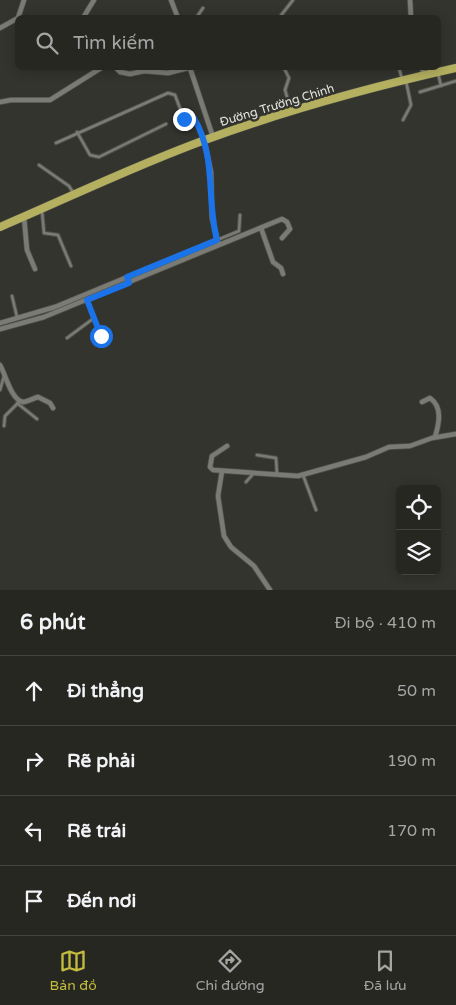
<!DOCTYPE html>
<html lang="vi">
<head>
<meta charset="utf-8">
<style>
  :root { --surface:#272722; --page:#33332f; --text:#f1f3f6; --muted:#a4a5a5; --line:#434440; --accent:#c4bc3e }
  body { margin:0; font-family:"Varela Round",sans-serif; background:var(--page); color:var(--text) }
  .controls { position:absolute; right:15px; bottom:15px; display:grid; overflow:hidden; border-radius:8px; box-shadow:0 2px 12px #0003 }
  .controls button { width:45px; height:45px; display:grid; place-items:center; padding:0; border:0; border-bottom:1px solid var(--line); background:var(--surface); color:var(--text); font:25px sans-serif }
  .stop { position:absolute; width:15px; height:15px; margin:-11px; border:4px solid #1a73e8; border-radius:50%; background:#fff }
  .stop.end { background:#1a73e8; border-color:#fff; box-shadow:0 1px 5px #0008 }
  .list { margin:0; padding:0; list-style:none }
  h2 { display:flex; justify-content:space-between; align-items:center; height:65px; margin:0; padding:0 20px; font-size:21px }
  h2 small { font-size:16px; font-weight:400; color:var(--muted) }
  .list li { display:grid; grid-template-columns:32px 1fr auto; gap:15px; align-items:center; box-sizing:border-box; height:70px; padding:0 20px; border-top:1px solid var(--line) }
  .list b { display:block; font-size:19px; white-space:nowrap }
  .list em { font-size:16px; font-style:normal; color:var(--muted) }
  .icon { flex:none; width:28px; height:28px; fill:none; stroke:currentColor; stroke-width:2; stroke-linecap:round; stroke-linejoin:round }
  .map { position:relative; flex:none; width:456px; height:590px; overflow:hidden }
  .search { position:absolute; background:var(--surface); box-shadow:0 2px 12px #0003; left:15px; right:15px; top:15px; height:55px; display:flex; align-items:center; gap:12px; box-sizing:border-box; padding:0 18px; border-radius:8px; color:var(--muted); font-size:19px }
  .sheet { height:345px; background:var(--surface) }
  nav { display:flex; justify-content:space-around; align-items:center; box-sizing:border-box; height:70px; border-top:1px solid var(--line); background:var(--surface); font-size:14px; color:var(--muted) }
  nav a { display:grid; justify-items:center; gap:2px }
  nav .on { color:var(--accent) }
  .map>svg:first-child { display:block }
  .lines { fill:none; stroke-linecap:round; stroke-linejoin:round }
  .service-casing { stroke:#51514b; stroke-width:4.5 }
  .minor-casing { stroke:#51514b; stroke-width:6 }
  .trunk-casing { stroke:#51514b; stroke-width:9 }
  .service { stroke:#7b7b75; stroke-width:2.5 }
  .minor { stroke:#7b7b75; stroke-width:4.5 }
  .trunk { stroke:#b4b060; stroke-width:8 }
  .route { stroke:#1a73e8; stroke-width:6 }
  .labels { text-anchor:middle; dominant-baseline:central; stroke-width:5; stroke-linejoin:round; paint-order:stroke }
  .street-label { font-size:12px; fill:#e7e7e3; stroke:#34342e }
</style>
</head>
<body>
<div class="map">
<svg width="456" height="590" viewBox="0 0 456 590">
  <rect width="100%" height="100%" fill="#34342e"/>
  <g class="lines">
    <g class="service-casing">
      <g id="service">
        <polyline points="196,18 203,8"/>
        <polyline points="279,18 293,0"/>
        <polyline points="284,68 289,78 285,90 291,110"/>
        <polyline points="399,68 402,79"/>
        <polyline points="438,73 441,86"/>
        <polyline points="420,92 456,81"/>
        <polyline points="176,120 182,116"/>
        <polyline points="403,120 411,105 406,81"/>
        <polyline points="77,132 90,155 99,157 166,124"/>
        <polyline points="56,143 168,93 175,95 184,119 194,118 204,139"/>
        <polyline points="39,165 69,186 74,194"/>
        <polyline points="42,211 44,233 58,235 71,266"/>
        <polyline points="217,240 239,231 240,215"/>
        <polyline points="12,296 17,317"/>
        <polyline points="87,300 101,336 96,343"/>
        <polyline points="67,338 94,318"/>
        <polyline points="0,390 4,376"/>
        <polyline points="17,403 37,419"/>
        <polyline points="4,426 5,416 20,401"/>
        <polyline points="257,455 276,458 277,474"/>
        <polyline points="303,475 316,510"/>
        <polyline points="246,482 254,473"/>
      </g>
    </g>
    <g class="minor-casing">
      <g id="minor">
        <polyline points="171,0 178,18"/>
        <polyline points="410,0 411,18"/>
        <polyline points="18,18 24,0"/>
        <polyline points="83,18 94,0"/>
        <polyline points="0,28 18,18"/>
        <polyline points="116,68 120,72 130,74 144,71 168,73 188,68"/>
        <polyline points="190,68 213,137"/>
        <polyline points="422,68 424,75"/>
        <polyline points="0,102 11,100 50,100 101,68"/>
        <polyline points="204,140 211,172 212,218 218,242"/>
        <polyline points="24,217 27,250 35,269"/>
        <polyline points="261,228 273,262 281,268 283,274"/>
        <polyline points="0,323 55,307 217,240"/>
        <polyline points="0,329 44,317 282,219 287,222 290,229 282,238"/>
        <path d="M0,365C5,373 11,400 23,402C27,402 34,398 38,397L50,403L53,408"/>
        <path d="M422,402L430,398C443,407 439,424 435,437"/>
        <polyline points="227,446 212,456 210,467 213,470 298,476 366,457 389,447 410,446 432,438 456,434"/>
        <polyline points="222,471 218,496 224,536 231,547 254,566 270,590"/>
      </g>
    </g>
    <g class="trunk-casing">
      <path id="trunk" d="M0,227C68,198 136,165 205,140C287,110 371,87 456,68"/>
    </g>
    <use href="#service" class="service"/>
    <use href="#minor" class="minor"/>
    <use href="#trunk" class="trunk"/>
  </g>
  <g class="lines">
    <path class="route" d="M101,336L87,300L129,283L127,277L217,240C206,198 217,158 194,118L184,119"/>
  </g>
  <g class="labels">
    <g class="street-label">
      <text transform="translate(277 105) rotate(-17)">Đường Trường Chinh</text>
    </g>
  </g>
</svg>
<div class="controls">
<button><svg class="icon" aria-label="locate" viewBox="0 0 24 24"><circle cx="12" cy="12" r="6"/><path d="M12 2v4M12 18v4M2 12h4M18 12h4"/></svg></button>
<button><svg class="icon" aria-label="layers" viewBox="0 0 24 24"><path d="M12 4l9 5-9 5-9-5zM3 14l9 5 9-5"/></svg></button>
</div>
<div class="stop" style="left:101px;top:336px"></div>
<div class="stop end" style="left:184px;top:119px"></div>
<div class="search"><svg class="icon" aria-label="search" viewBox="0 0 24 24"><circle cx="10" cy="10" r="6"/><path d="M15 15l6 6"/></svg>Tìm kiếm</div>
</div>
<section class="sheet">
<h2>6 phút<small>Đi bộ · 410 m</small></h2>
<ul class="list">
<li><svg class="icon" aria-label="ahead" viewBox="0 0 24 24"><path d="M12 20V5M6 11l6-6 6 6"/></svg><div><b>Đi thẳng</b></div><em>50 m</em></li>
<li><svg class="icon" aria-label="right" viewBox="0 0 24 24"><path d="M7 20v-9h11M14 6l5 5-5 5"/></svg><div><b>Rẽ phải</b></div><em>190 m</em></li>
<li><svg class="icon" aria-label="left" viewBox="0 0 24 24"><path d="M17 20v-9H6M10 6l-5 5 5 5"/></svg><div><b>Rẽ trái</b></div><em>170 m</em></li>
<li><svg class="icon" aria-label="arrive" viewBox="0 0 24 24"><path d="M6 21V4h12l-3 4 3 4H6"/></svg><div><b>Đến nơi</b></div></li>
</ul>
</section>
<nav>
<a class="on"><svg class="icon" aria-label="map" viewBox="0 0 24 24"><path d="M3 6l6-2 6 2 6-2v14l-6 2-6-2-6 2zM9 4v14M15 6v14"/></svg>Bản đồ</a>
<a><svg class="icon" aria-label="directions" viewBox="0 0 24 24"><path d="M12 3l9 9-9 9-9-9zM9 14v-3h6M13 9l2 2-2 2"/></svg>Chỉ đường</a>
<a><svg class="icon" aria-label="saved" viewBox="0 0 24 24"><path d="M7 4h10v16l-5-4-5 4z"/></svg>Đã lưu</a>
</nav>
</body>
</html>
